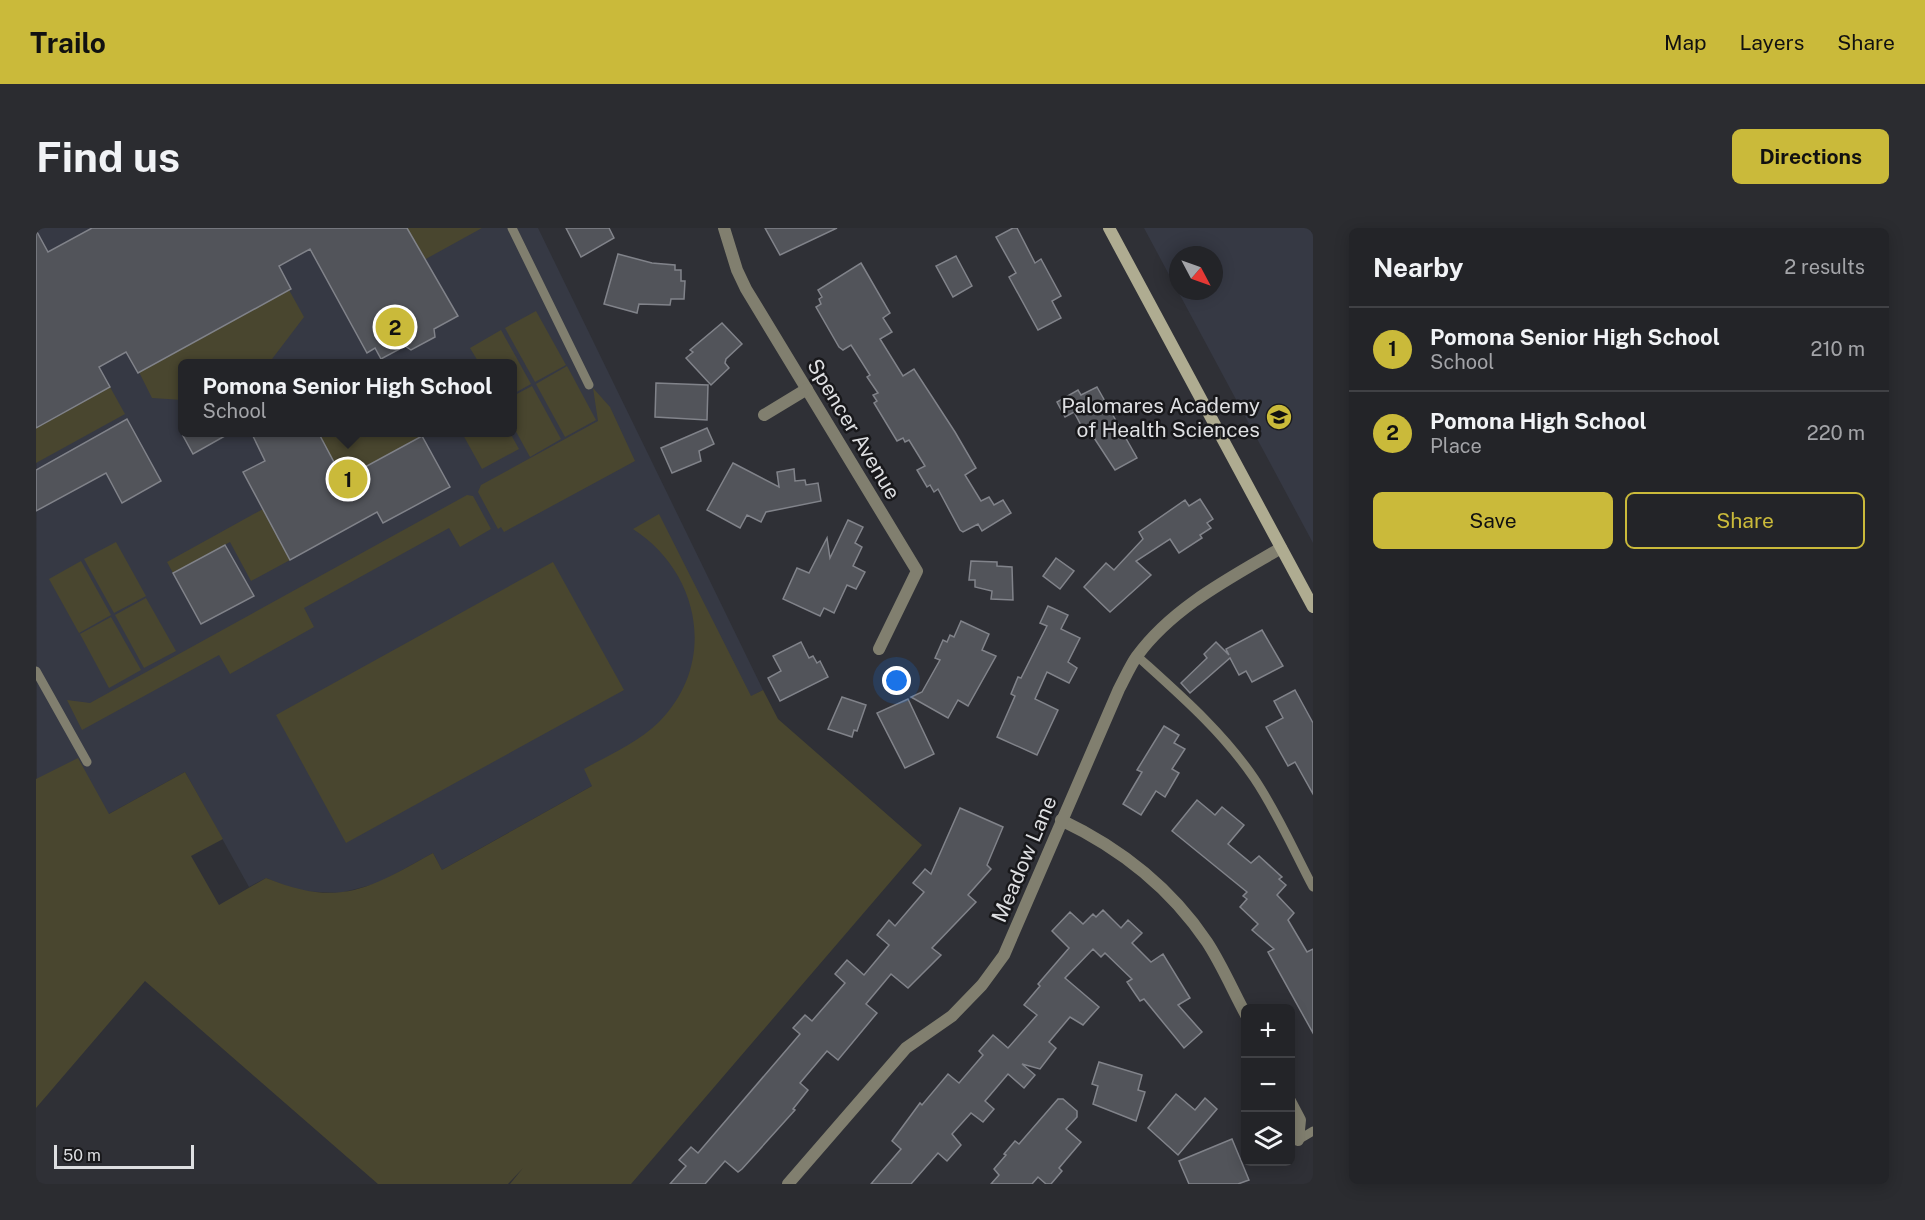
<!DOCTYPE html>
<html lang="en">
<head>
<meta charset="utf-8">
<style>
  :root { --surface:#232428; --page:#2b2c30; --text:#f1f3f6; --muted:#a3a4a8; --line:#404145; --accent:#caba3a }
  body { margin:0; font-family:"Public Sans",sans-serif; background:var(--page); color:var(--text) }
  .controls { position:absolute; right:18px; bottom:18px; display:grid; overflow:hidden; border-radius:9px; box-shadow:0 3px 15px #0003 }
  .controls button { width:54px; height:54px; display:grid; place-items:center; padding:0; border:0; border-bottom:2px solid var(--line); background:var(--surface); color:var(--text); font:30px sans-serif }
  .compass { position:absolute; left:1133px; top:18px; width:54px; height:54px; border-radius:50%; background:var(--surface); box-shadow:0 3px 15px #0003; rotate:131deg }
  .scale { position:absolute; left:18px; bottom:15px; width:140px; box-sizing:border-box; padding-left:6px; border:3px solid #dedfe2; border-top:0; font-size:16px; line-height:21px; white-space:nowrap; color:#dedfe2; -webkit-text-stroke:4px #18181b; paint-order:stroke }
  .you { position:absolute; left:861px; top:453px; width:21px; height:21px; margin:-15px; border:4px solid #fff; border-radius:50%; background:#1a73e8; box-shadow:0 0 0 9px #1a73e833 }
  .badge { display:grid; place-items:center; width:39px; height:39px; border-radius:50%; background:var(--accent); color:#111; font-size:20px; font-weight:700 }
  .pin { position:absolute; translate:-50% -50%; border:3px solid #fff; box-shadow:0 2px 6px #0006 }
  .popup { position:absolute; left:142px; top:131px; width:339px; height:78px; box-sizing:border-box; display:grid; place-content:center; border-radius:9px; background:var(--surface); filter:drop-shadow(0 2px 4px #0005); font-size:20px; white-space:nowrap; color:var(--muted) }
  .popup b { font-size:22px; color:var(--text) }
  .popup::after { content:''; position:absolute; left:50%; top:100%; margin-left:-12px; border:12px solid transparent; border-top-color:var(--surface) }
  .list { margin:0; padding:0; list-style:none }
  h2 { display:flex; justify-content:space-between; align-items:center; height:78px; margin:0; padding:0 24px; font-size:26px }
  h2 small { font-size:20px; font-weight:400; color:var(--muted) }
  .list li { display:grid; grid-template-columns:39px 1fr auto; gap:18px; align-items:center; box-sizing:border-box; height:84px; padding:0 24px; border-top:2px solid var(--line) }
  .list b { display:block; font-size:22px; white-space:nowrap }
  .list p { margin:0; font-size:20px; white-space:nowrap; color:var(--muted) }
  .list em { font-size:20px; font-style:normal; color:var(--muted) }
  .actions { display:flex; gap:12px; padding:18px 24px }
  .actions a { flex:1; padding:14px 0; border:2px solid var(--accent); border-radius:9px; text-align:center; font-size:21px; color:var(--accent) }
  .actions .main { background:var(--accent); color:#111 }
  .icon { flex:none; width:33px; height:33px; fill:none; stroke:currentColor; stroke-width:2; stroke-linecap:round; stroke-linejoin:round }
  .map { position:relative; flex:none; width:1277px; height:956px; overflow:hidden; border-radius:9px }
  header { display:flex; align-items:center; gap:36px; box-sizing:border-box; height:84px; padding:0 30px; background:var(--accent); color:#111 }
  header strong { font-size:28px }
  nav { display:flex; gap:33px; margin-inline-start:auto; font-size:21px }
  .intro { display:flex; align-items:center; justify-content:space-between; box-sizing:border-box; height:144px; padding:0 36px }
  h1 { margin:0; font-size:42px }
  .button { padding:15px 27px; border-radius:9px; background:var(--accent); color:#111; font-size:21px; font-weight:700 }
  main { display:flex; gap:36px; padding:0 36px }
  aside { flex:1; background:var(--surface); border-radius:9px; box-shadow:0 3px 15px #0003 }
  .map>svg:first-child { display:block }
  .built { fill:#363944; fill-rule:evenodd }
  .green { fill:#49462f }
  .building { fill:#52545a; stroke:#81838a; stroke-width:1.5 }
  .lines { fill:none; stroke-linecap:round; stroke-linejoin:round }
  .service { stroke:#817f6f; stroke-width:9 }
  .minor { stroke:#817f6f; stroke-width:12 }
  .secondary { stroke:#afac91; stroke-width:12 }
  .labels { text-anchor:middle; dominant-baseline:central; stroke-width:5; stroke-linejoin:round; paint-order:stroke }
  .poi-label { font-size:21px; fill:#dedfe2; stroke:#18181b; text-anchor:end }
  .street-label { font-size:21px; fill:#dedfe2; stroke:#18181b }
</style>
</head>
<body>
<header>
<strong>Trailo</strong>
<nav><a>Map</a><a>Layers</a><a>Share</a></nav>
</header>
<div class="intro"><h1>Find us</h1><a class="button">Directions</a></div>
<main>
<div class="map">
<svg width="1277" height="956" viewBox="0 0 1277 956">
  <rect width="100%" height="100%" fill="#2f3036"/>
  <g class="built">
    <path d="M0,0H502L727,462L406,642L397,625L343,655L304,665L262,663L230,650L213,659L149,544L73,586L1,551ZM147,136H477V204H147Z"/>
    <path d="M1108,0H1277V315ZM1142,27H1178V63H1142Z"/>
  </g>
  <g class="green">
    <polygon points="371,0 446,0 388,32"/>
    <polygon points="253,62 268,89 233,135 147,136 147,172 116,170 103,144"/>
    <polygon points="500,83 530,137 499,154 469,100"/>
    <polygon points="465,102 495,156 477,166 477,136 443,135 434,120"/>
    <polygon points="531,138 560,192 529,209 500,156"/>
    <polygon points="496,158 525,211 494,229 477,198 477,168"/>
    <polygon points="74,159 89,186 0,235 0,200"/>
    <polygon points="557,160 574,179 599,233 468,304 465,299 462,301 442,264 445,257 562,193"/>
    <polygon points="282,205 391,205 307,251"/>
    <polygon points="426,205 474,205 483,221 446,241"/>
    <polygon points="431,267 437,268 455,301 424,319 413,300 268,380 278,399 194,446 183,427 46,502 31,472 54,475"/>
    <polygon points="227,281 254,332 215,353 194,314 137,345 131,334"/>
    <path d="M623,286L715,468L727,462L742,491L886,617L595,956H474L487,940L472,956H342L109,753L0,880V551L42,530L73,586L149,544L187,611L155,628L183,677L230,650C304,680 332,661 397,625L406,642L556,558L548,541C573,527 603,514 623,494C682,435 664,344 597,301Z"/>
    <polygon points="80,314 110,368 78,385 48,331"/>
    <polygon points="45,333 75,387 43,405 13,351"/>
    <polygon points="517,334 588,462 310,615 240,487"/>
    <polygon points="110,370 140,423 108,440 79,387"/>
    <polygon points="75,389 105,442 73,460 44,406"/>
  </g>
  <g class="building">
    <polygon points="56,0 371,0 422,88 398,101 399,109 375,122 369,118 345,131 339,120 331,125 274,21 243,38 255,61 102,145 90,124 63,139 74,159 0,200 0,2 12,24"/>
    <polygon points="530,0 573,0 578,10 545,29"/>
    <polygon points="729,0 801,0 744,27"/>
    <polygon points="977,0 981,0 999,35 1005,31 1025,68 1016,73 1025,90 1002,102 973,49 980,45 960,9"/>
    <polygon points="582,26 616,35 639,37 639,42 645,42 645,53 649,53 648,71 635,71 634,77 603,76 601,85 568,76"/>
    <polygon points="920,28 936,58 917,69 900,38"/>
    <polygon points="825,35 854,85 847,90 856,104 844,111 867,148 878,141 919,204 940,240 929,247 945,273 953,269 958,277 967,272 975,285 946,303 942,296 927,304 924,302 902,261 898,264 894,257 891,259 881,242 889,238 873,212 869,214 867,210 861,213 838,175 841,173 837,167 842,165 831,149 834,147 815,117 807,122 803,119 780,79 785,76 783,71 786,69 782,62"/>
    <polygon points="686,95 706,116 690,131 689,135 693,140 675,157 650,130 657,124 654,122"/>
    <polygon points="620,155 672,157 671,192 619,189"/>
    <polygon points="1061,159 1101,230 1079,242 1051,199 1047,201 1038,184 1029,189 1021,174 1042,162 1045,167"/>
    <polygon points="91,191 125,253 86,275 70,245 0,283 0,242"/>
    <polygon points="671,200 678,216 663,223 665,233 636,245 625,220"/>
    <polygon points="145,204 196,204 157,226"/>
    <polygon points="215,204 282,204 307,251 386,208 414,259 347,295 341,284 254,332 207,244 229,233"/>
    <polygon points="697,235 743,259 741,244 758,241 759,253 769,252 770,257 782,255 785,273 730,284 725,294 711,287 704,300 671,282"/>
    <polygon points="1164,271 1177,291 1171,295 1175,300 1164,307 1166,310 1143,325 1134,311 1100,333 1115,347 1074,384 1048,359 1070,335 1078,342 1107,311 1103,304 1149,272 1153,278"/>
    <polygon points="812,292 827,299 819,315 826,319 817,338 829,344 820,361 811,357 798,385 788,380 784,388 747,371 761,340 773,345 791,310 794,330"/>
    <polygon points="189,317 218,368 165,396 137,345"/>
    <polygon points="1020,330 1038,343 1024,361 1007,348"/>
    <polygon points="935,333 961,334 961,338 976,339 977,372 955,371 956,363 939,359 939,352 933,352"/>
    <polygon points="1012,378 1032,387 1025,401 1044,410 1032,434 1041,440 1033,455 1011,444 999,471 1022,482 1001,527 961,509 979,468 975,466 982,449 985,450 1011,398 1004,395"/>
    <polygon points="925,393 953,406 946,422 960,428 932,478 922,472 912,490 875,469 886,464 904,432 899,430 907,412 911,414 914,407 918,409"/>
    <polygon points="1226,402 1247,438 1216,454 1210,443 1203,447 1194,430 1154,465 1145,455 1171,430 1168,426 1180,414 1193,427 1190,421"/>
    <polygon points="765,414 773,430 777,428 781,435 784,433 792,449 744,473 732,450 745,443 737,428"/>
    <polygon points="1259,462 1277,495 1277,566 1259,534 1252,538 1230,499 1247,490 1238,473"/>
    <polygon points="806,469 830,477 821,503 818,502 816,509 792,501"/>
    <polygon points="872,471 898,526 869,540 841,485"/>
    <polygon points="1128,498 1143,507 1138,515 1149,521 1136,541 1143,545 1129,569 1120,563 1105,587 1087,576 1106,544 1101,542"/>
    <polygon points="1161,572 1179,587 1186,579 1208,597 1192,616 1215,635 1223,628 1246,649 1243,651 1250,657 1241,667 1258,685 1252,692 1271,724 1277,721 1277,805 1232,724 1238,721 1216,702 1222,696 1204,679 1211,671 1207,668 1211,664 1136,603"/>
    <polygon points="924,580 967,599 951,637 955,641 932,667 940,674 896,720 905,727 872,760 855,746 830,776 841,785 802,832 791,823 764,855 772,862 757,881 759,882 706,941 702,944 689,933 669,956 634,956 650,938 643,932 655,919 662,925 764,806 757,800 769,787 776,793 809,755 799,746 811,732 828,747 853,717 841,707 853,692 859,698 888,664 877,655 889,641 895,646"/>
    <polygon points="1067,682 1085,700 1092,692 1106,705 1096,715 1115,734 1127,726 1154,770 1142,777 1166,804 1148,820 1108,771 1104,773 1091,754 1096,751 1069,725 1065,729 1057,721 1029,750 1063,779 1047,797 1034,789 1013,814 1020,820 1004,841 986,836 999,847 988,860 972,846 949,873 958,881 947,894 935,885 916,906 925,917 911,933 902,925 875,956 835,956 865,921 856,913 884,875 886,877 912,846 923,855 947,827 943,823 957,807 972,820 1001,787 988,777 1004,758 1002,756 1033,720 1016,703 1034,684 1047,696 1057,686 1060,689"/>
    <polygon points="1063,834 1106,847 1102,862 1109,864 1100,893 1057,876 1062,858 1056,856"/>
    <polygon points="1140,866 1159,882 1169,870 1181,881 1142,927 1112,900"/>
    <polygon points="1022,871 1027,871 1041,883 1041,889 1030,901 1045,914 1023,940 1026,943 1015,956 1010,956 1002,949 996,956 955,956 963,947 958,941 970,927 968,926 979,913 983,916"/>
    <polygon points="1196,911 1213,952 1202,956 1153,956 1143,933"/>
  </g>
  <g class="lines">
    <g class="service">
      <polyline points="476,0 553,157"/>
      <path d="M1101,428C1143,466 1186,503 1218,550C1241,584 1258,623 1277,659"/>
      <polyline points="0,443 51,534"/>
      <polyline points="1262,912 1277,903"/>
    </g>
    <g class="minor">
      <polyline points="688,0 701,42 710,61 881,343 843,421"/>
      <polyline points="728,187 771,161"/>
      <path d="M1025,592C1084,620 1134,659 1171,714C1186,737 1197,763 1210,787"/>
      <polyline points="1254,873 1264,892 1262,912"/>
      <path d="M752,956L870,820L916,788L946,757L968,727L1083,461C1089,450 1094,438 1101,428C1137,379 1194,350 1245,320"/>
    </g>
    <polyline class="secondary" points="1073,0 1277,379"/>
  </g>
  <defs>
    <g id="school-disc" transform="scale(1.35)"><circle r="9.5" fill="#caba3a" stroke="#18181b"/><path d="M0-5L7-2L0 1L-7-2ZM-4 1L0 2.5L4 1V4Q0 6-4 4Z" fill="#111"/></g>
  </defs>
  <g fill-rule="evenodd">
    <use href="#school-disc" x="1243" y="189"/>
  </g>
  <g class="labels">
    <g class="poi-label">
      <text x="1224" y="177">Palomares Academy<tspan x="1224" dy="24">of Health Sciences</tspan></text>
    </g>
    <g class="street-label">
      <text transform="translate(818 201) rotate(59)">Spencer Avenue</text>
      <text transform="translate(988 631) rotate(-67)">Meadow Lane</text>
    </g>
  </g>
</svg>
<div class="controls">
<button>+</button>
<button>−</button>
<button><svg class="icon" aria-label="layers" viewBox="0 0 24 24"><path d="M12 4l9 5-9 5-9-5zM3 14l9 5 9-5"/></svg></button>
</div>
<svg class="compass" viewBox="-18 -18 36 36"><path d="M0-13l5 13h-10z" fill="#e53935"/><path d="M0 13l5-13h-10z" fill="#a3a4a8"/></svg>
<div class="scale">50 m</div>
<div class="you"></div>
<div class="pin badge" style="left:312px;top:251px">1</div>
<div class="popup"><b>Pomona Senior High School</b>School</div>
<div class="pin badge" style="left:359px;top:99px">2</div>
</div>
<aside>
<h2>Nearby<small>2 results</small></h2>
<ul class="list">
<li><span class="badge">1</span><div><b>Pomona Senior High School</b><p>School</p></div><em>210 m</em></li>
<li><span class="badge">2</span><div><b>Pomona High School</b><p>Place</p></div><em>220 m</em></li>
</ul>
<div class="actions"><a class="main">Save</a><a>Share</a></div>
</aside>
</main>
</body>
</html>
